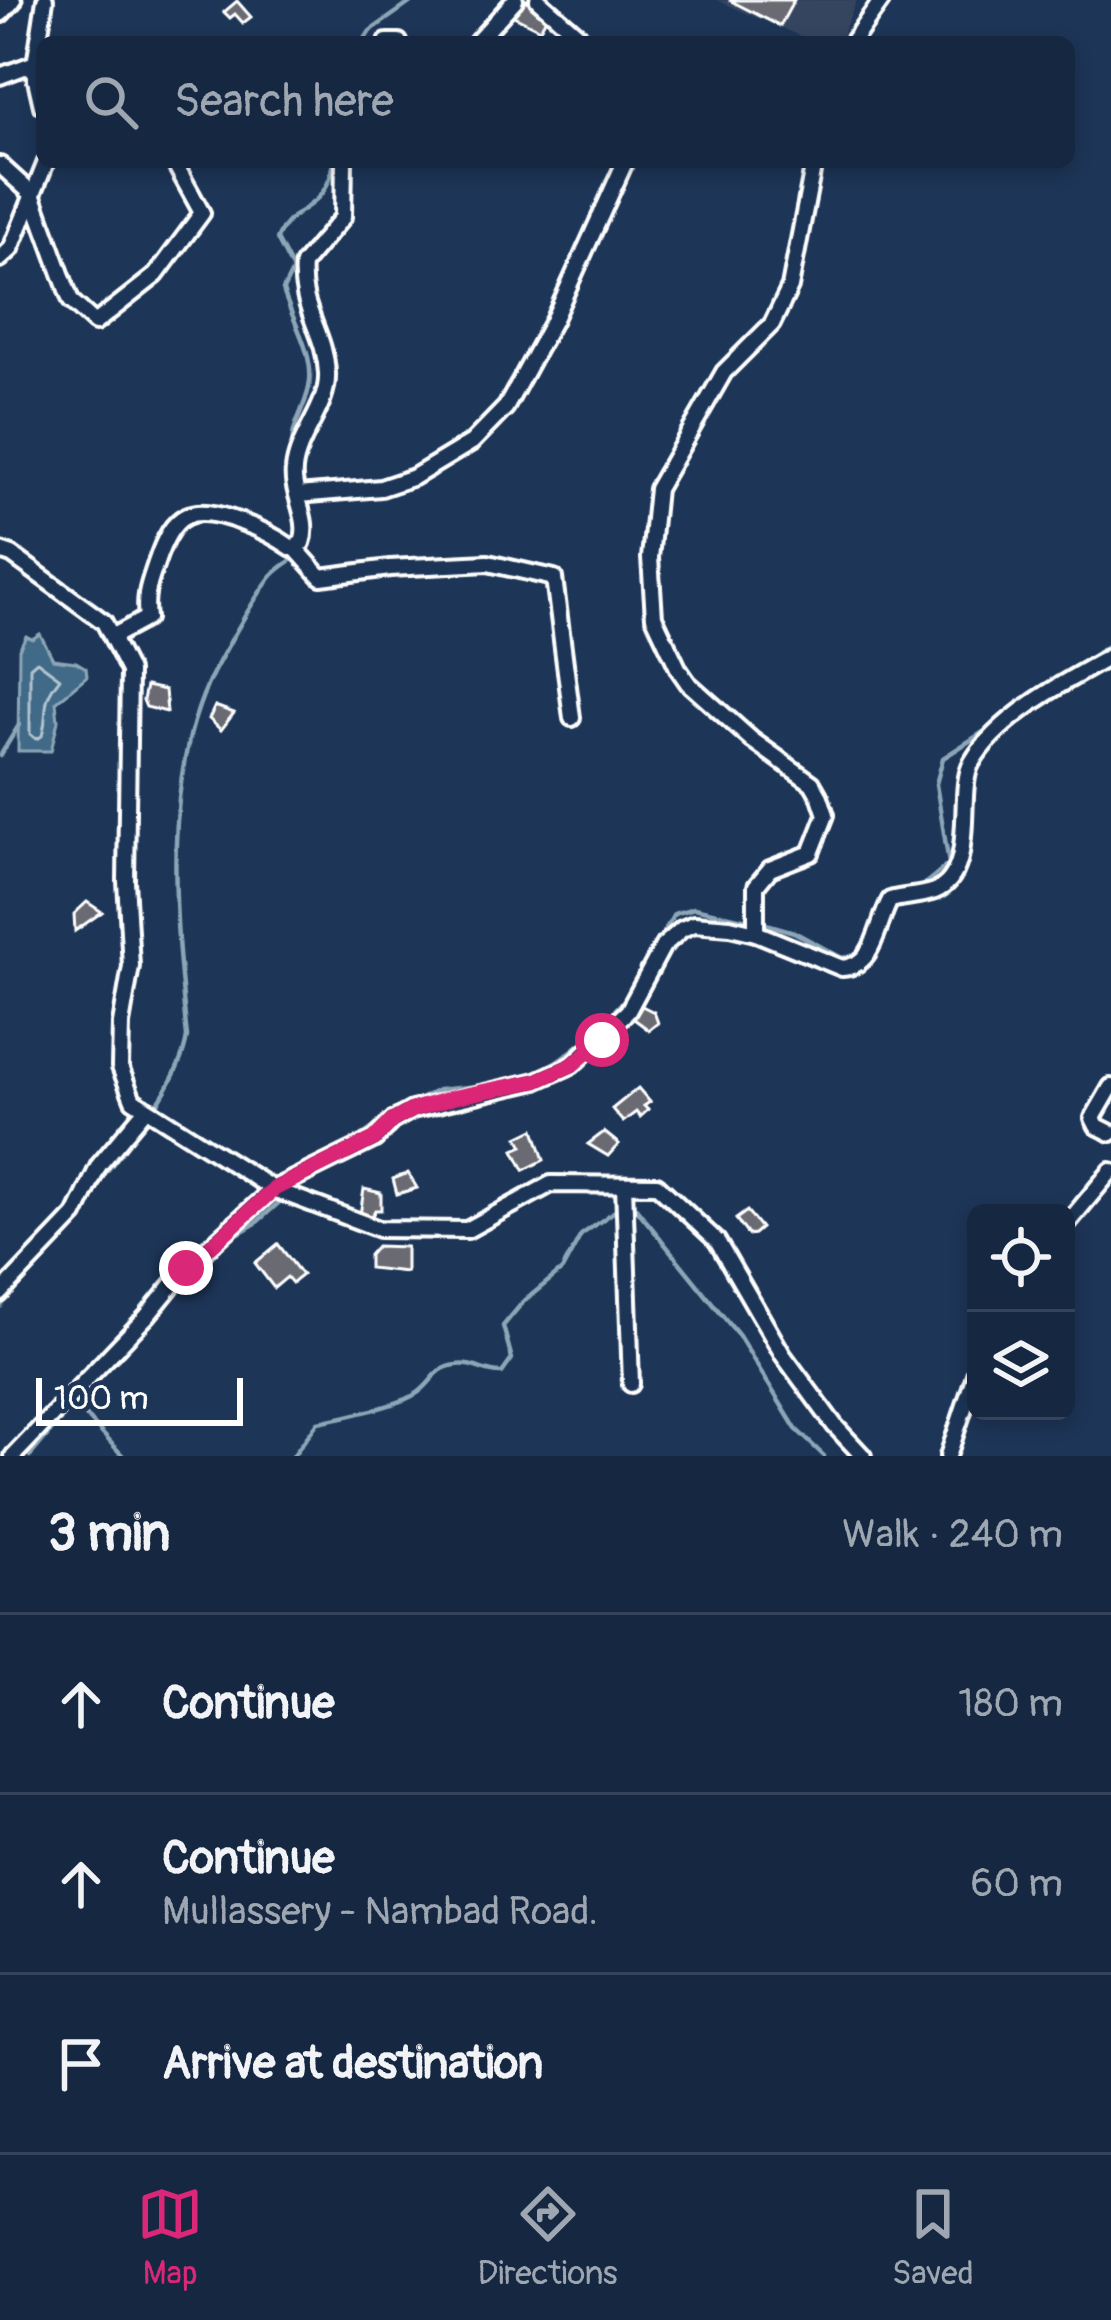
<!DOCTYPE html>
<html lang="en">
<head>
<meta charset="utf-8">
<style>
  :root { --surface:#162841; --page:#23344c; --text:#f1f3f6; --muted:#9ea6b1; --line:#35445a; --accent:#db2777 }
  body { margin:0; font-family:Pangolin,sans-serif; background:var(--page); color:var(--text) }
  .controls { position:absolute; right:36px; bottom:36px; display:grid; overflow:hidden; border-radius:18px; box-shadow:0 6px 18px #0003 }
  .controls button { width:108px; height:108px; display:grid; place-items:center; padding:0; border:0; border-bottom:3px solid var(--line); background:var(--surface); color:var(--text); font:60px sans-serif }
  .scale { position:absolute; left:36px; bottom:30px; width:207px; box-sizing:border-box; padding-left:12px; border:6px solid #fff; border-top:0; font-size:33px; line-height:42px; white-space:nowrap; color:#fff; -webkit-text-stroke:9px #1d3557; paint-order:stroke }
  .stop { position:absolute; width:36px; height:36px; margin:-27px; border:9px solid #db2777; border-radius:50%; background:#fff }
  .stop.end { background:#db2777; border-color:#fff; box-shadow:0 3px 12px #0008 }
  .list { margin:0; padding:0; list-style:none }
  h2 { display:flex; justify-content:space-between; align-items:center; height:156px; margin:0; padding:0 48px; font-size:51px }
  h2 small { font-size:39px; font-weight:400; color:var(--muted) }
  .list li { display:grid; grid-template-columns:78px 1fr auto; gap:36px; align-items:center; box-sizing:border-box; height:180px; padding:0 48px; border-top:3px solid var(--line) }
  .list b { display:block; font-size:45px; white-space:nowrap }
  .list p { margin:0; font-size:39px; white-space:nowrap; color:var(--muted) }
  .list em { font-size:39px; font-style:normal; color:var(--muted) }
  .icon { flex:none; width:66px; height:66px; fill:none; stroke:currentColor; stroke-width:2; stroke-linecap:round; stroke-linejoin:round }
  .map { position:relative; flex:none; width:1111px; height:1456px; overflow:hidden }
  .search { position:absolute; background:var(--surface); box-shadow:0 6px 18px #0003; left:36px; right:36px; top:36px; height:132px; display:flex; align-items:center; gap:30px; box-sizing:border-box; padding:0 42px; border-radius:18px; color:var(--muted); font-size:45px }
  .sheet { height:696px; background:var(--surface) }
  nav { display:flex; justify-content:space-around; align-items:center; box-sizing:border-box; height:168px; border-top:3px solid var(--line); background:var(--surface); font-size:33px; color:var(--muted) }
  nav a { display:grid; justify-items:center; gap:6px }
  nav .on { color:var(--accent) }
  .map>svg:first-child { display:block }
  .built { fill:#34455f }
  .water { fill:#3f6a87; stroke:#8ca6b7; stroke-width:3 }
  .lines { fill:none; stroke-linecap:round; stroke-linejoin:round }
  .shore { stroke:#b2c3cf; stroke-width:3 }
  .stream { stroke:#8ca6b7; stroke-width:4.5 }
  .building { fill:#696a72; stroke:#fff; stroke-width:3 }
  .street-casing { stroke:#fff; stroke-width:22 }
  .secondary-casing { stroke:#fff; stroke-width:27 }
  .street { stroke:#1d3557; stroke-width:14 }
  .secondary { stroke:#1d3557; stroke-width:18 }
  .route { stroke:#db2777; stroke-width:15 }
</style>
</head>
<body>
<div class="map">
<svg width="1111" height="1456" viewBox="0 0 1111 1456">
  <rect width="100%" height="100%" fill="#1d3557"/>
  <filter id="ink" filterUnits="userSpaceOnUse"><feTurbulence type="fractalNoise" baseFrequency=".00833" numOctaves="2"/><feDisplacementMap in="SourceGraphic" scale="24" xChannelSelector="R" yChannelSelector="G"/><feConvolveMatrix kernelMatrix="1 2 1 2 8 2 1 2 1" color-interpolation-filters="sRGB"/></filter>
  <g filter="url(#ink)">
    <polygon class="built" points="716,0 857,0 839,42 814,42"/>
    <polygon class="water" points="40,634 53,659 76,662 86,668 87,676 56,702 58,721 51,751 18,751 19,649 26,636 32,639"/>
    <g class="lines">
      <path class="shore" d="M37,661L60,678C39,704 50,707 42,736L36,739L30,734V667Z"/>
      <g class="stream">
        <polyline points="363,42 370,31 414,0"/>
        <path d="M293,454C288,426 308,407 310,381C313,351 291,318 283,290L293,270L277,239C292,202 325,215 334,162"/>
        <polyline points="300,470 304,494"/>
        <polyline points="1061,677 1111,644"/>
        <polyline points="1021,703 1046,686"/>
        <polyline points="0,756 19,725"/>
        <polyline points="898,892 922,886 949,864 936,784 943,758 999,722"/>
        <polyline points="637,981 674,914 694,908 770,925 794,932 842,958 860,954 880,906"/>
        <path d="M526,1077C572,1058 600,1028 632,991"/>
        <polyline points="395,1112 438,1090 498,1084"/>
        <polyline points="351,1144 386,1118"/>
        <path d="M96,1186C126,1144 179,1088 187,1037C175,923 160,779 213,673C227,647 253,600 270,578C282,562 302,559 308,541"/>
        <polyline points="175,1291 229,1239 256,1223 284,1198"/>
        <polyline points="0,1307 15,1288"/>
        <polyline points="71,1407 124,1349"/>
        <polyline points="30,1456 71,1407 88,1418 123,1456"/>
        <path d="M293,1456L318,1422C341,1418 402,1405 419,1392C435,1380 434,1368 456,1365C473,1362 486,1374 502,1373L512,1359L503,1326L523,1302L562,1270L581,1235L615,1211L635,1207L739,1336L796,1429L824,1456"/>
      </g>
    </g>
    <g class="building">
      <polygon points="527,0 551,9 540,29 512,15"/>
      <polygon points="729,0 794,0 780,26"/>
      <polygon points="237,1 251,17 243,23 235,14 230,18 224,12"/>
      <polygon points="146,686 165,690 167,712 146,707 143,700"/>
      <polygon points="215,706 234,713 221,730 209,719"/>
      <polygon points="87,902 102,912 75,931 74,914"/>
      <polygon points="642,1006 654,1012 658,1023 649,1030 634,1019"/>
      <polygon points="638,1088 650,1102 644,1106 648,1110 640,1117 636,1112 623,1122 612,1109"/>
      <polygon points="534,1129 544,1160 524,1170 514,1150 523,1146 518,1137"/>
      <polygon points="604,1132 619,1144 608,1156 588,1144"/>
      <polygon points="408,1173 417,1188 397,1194 393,1179"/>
      <polygon points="364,1189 381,1193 381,1210 375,1210 372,1216 360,1215"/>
      <polygon points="747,1211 761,1228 754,1234 748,1235 736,1219"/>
      <polygon points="278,1244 302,1275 292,1283 287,1277 274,1288 255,1263"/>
      <polygon points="377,1246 406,1247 406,1272 369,1268 369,1255"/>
    </g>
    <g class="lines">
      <g class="street-casing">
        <g id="street">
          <polyline points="538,0 586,42"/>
          <polyline points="387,42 399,42"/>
          <polyline points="477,42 515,0"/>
          <polyline points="852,42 882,0"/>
          <polyline points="0,76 35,63 40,64"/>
          <polyline points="42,106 34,71 45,0"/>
          <polyline points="0,165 32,194 71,301 95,323 156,275 202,213 174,162"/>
          <polyline points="0,259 11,249 46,162"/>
          <polyline points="298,495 381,488 414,477 472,442 506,407 553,321 625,162"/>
          <polyline points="296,549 321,577 390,568 488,563 554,578 572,718"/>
          <polyline points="0,551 12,555 104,622 129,671 126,881 131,966 121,1024 120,1067 133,1100 273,1189 379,1229 467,1230 551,1184 657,1185 717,1241 783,1355 835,1426 863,1456"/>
          <path d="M112,637L147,618C144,595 149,584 156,563C173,512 190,503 241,522C259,528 276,537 292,548L302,543C311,519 291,494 294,470C297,436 329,407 327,373C325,331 299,309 303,264L343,217L344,162"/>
          <polyline points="756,933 756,886 770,869 811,853 826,815 820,797 812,783 752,740 688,683 679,670 654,617 650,558 657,489 724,372 772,324 790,287 814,162"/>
          <polyline points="1111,1087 1093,1118 1097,1126 1111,1133"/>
          <polyline points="624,1185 631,1384"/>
          <polyline points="1066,1225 1111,1171"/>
          <polyline points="0,1294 75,1215 99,1165 146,1109"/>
          <path d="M13,1456L147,1316L186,1268L273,1189L375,1139L392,1121L412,1110L536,1081L572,1065L628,1011L663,946L682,929L694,924L730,927L756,933L842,968C875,966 876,926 890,900C904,896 922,896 935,891C979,873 955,791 972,762C998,717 1066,681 1111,656"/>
          <polyline points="948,1456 976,1372"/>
        </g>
      </g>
      <g class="secondary-casing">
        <polyline id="secondary" points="0,12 11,0"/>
      </g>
      <use href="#street" class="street"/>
      <use href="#secondary" class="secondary"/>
    </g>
  </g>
  <g class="lines" filter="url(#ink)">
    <polyline class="route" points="186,1268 274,1189 374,1139 392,1121 412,1110 455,1097 536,1081 572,1065 602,1040"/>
  </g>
</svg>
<div class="controls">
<button><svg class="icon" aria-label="locate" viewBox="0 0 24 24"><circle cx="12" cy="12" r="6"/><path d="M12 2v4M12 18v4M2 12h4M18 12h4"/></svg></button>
<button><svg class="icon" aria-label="layers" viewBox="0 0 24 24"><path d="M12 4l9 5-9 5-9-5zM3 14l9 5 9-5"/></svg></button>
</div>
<div class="scale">100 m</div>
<div class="stop" style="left:602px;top:1040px"></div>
<div class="stop end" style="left:186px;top:1268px"></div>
<div class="search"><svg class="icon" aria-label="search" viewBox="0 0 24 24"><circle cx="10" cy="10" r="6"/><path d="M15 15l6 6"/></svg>Search here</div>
</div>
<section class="sheet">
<h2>3 min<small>Walk · 240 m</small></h2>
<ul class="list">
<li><svg class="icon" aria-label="ahead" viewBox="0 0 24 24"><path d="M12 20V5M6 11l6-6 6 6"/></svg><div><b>Continue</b></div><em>180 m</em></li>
<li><svg class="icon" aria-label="ahead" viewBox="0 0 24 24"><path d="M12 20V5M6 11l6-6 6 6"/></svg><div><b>Continue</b><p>Mullassery - Nambad Road.</p></div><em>60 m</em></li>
<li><svg class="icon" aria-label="arrive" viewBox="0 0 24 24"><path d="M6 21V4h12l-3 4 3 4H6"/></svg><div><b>Arrive at destination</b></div></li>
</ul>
</section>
<nav>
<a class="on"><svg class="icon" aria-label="map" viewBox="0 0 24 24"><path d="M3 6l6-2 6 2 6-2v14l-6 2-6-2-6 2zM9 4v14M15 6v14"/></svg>Map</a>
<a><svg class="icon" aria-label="directions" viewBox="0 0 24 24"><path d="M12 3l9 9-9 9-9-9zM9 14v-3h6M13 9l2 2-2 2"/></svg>Directions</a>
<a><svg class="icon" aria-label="saved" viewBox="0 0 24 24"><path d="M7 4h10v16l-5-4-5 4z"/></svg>Saved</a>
</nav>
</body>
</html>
